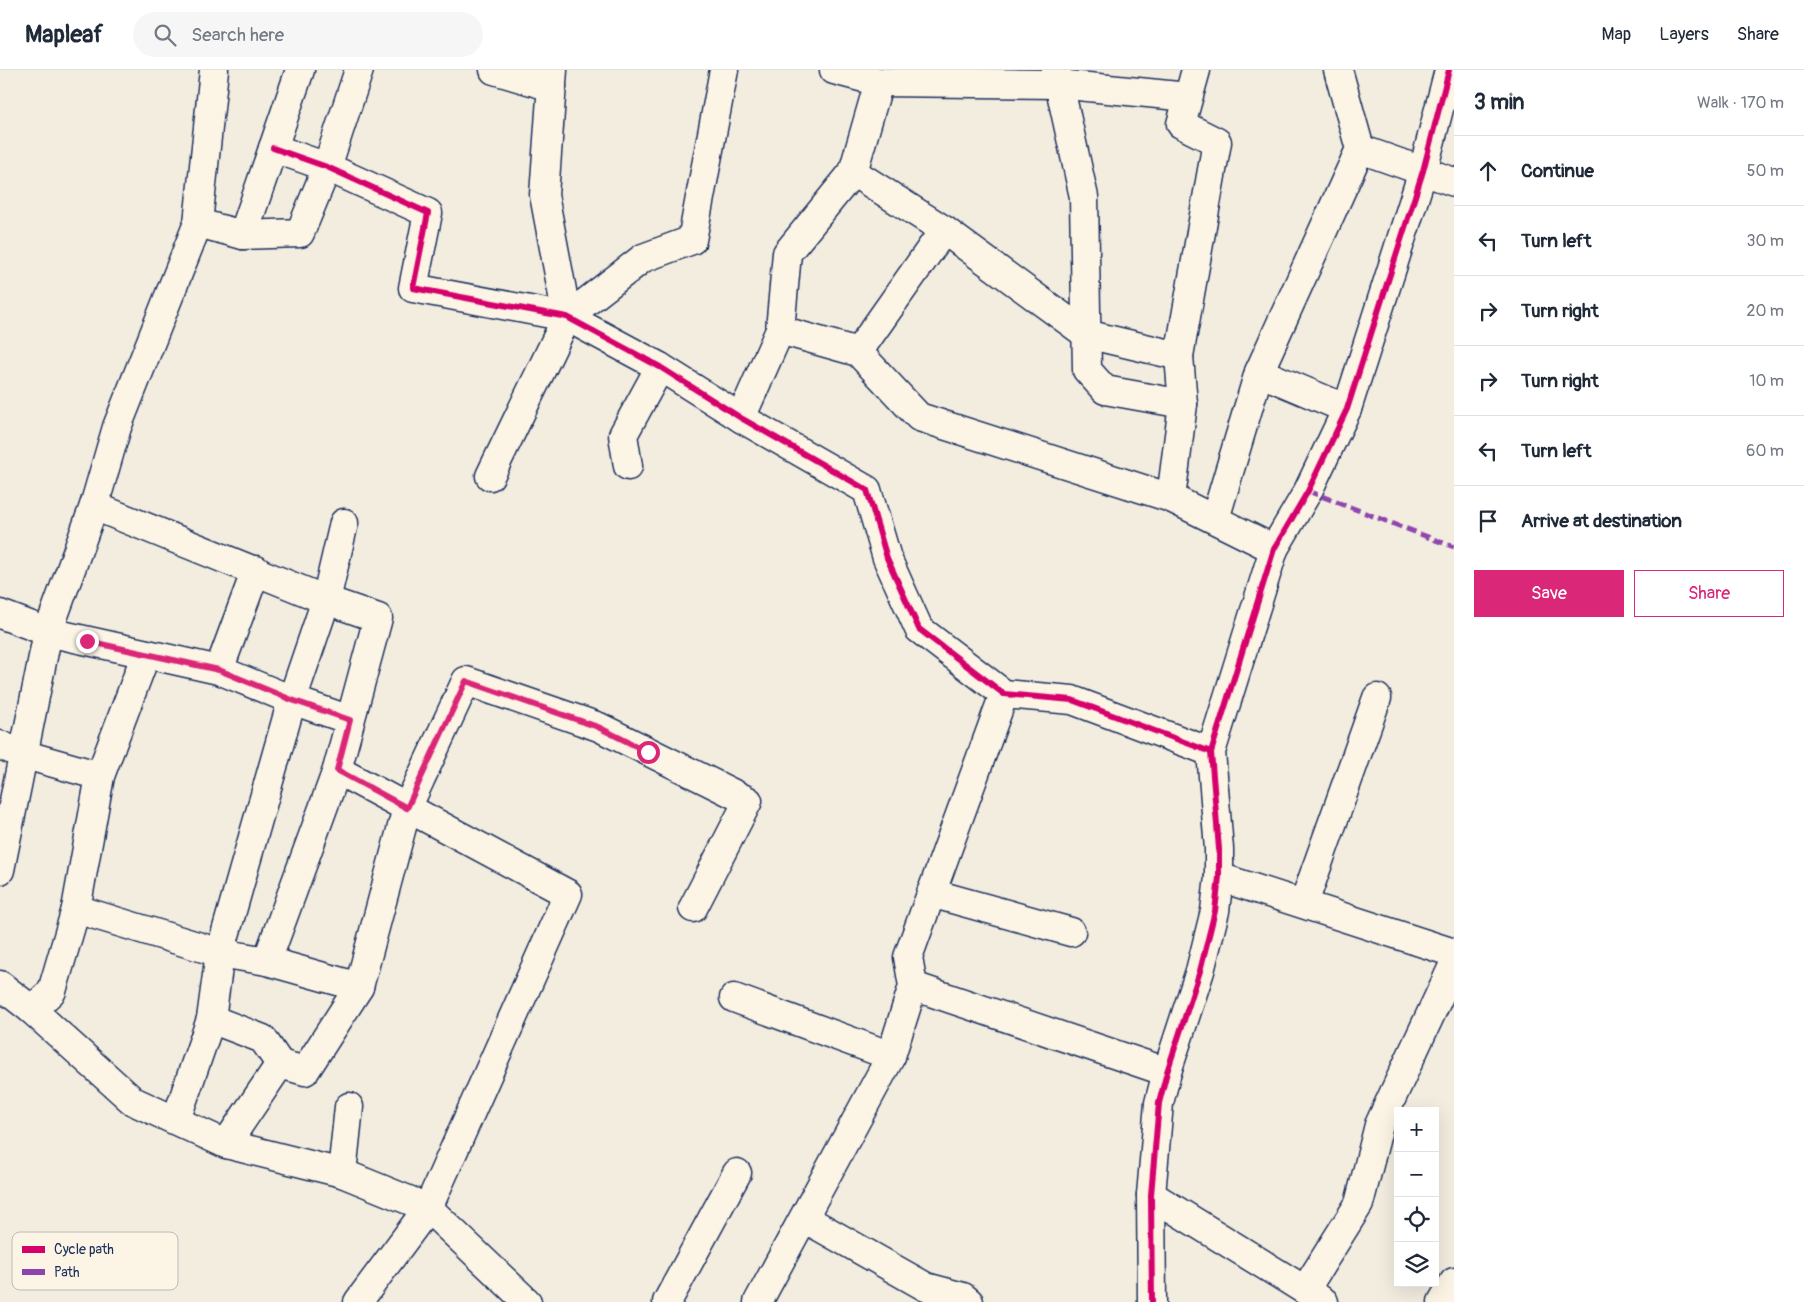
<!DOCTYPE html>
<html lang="en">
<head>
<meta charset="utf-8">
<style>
  :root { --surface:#fff; --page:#f6f6f7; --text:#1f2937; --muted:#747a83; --line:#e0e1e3; --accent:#db2777 }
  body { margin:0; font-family:Pangolin,sans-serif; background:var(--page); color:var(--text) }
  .controls { position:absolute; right:15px; bottom:15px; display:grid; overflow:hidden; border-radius:0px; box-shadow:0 5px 20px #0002 }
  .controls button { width:45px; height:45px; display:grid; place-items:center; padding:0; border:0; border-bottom:1px solid var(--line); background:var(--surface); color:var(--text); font:25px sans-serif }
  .stop { position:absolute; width:15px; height:15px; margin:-11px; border:4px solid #db2777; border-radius:50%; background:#fff }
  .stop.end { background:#db2777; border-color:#fff; box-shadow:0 1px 5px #0008 }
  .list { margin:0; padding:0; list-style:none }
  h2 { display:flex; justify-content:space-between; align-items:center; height:65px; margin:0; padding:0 20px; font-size:21px }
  h2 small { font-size:16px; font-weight:400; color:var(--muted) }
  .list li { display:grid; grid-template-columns:32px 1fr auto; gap:15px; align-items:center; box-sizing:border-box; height:70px; padding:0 20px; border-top:1px solid var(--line) }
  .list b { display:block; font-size:19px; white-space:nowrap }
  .list em { font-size:16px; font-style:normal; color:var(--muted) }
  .actions { display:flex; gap:10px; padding:15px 20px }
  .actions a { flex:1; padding:11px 0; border:1px solid var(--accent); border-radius:0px; text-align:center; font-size:18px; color:var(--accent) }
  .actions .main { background:var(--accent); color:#fff }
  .icon { flex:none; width:28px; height:28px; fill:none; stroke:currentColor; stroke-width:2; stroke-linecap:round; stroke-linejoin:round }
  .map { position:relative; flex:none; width:1454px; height:1232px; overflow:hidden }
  header { display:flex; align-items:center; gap:30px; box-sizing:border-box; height:70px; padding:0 25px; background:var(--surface); border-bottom:1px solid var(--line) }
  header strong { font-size:24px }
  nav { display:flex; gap:28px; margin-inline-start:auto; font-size:18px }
  .search { width:350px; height:45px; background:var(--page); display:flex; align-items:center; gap:12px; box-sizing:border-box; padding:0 18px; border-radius:28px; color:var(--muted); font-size:19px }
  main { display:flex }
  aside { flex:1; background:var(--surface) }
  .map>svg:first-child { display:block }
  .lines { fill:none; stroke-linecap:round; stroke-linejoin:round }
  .minor-casing { stroke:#1b2f5e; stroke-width:31 }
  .minor { stroke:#fcf5e5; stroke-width:28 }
  .quiet { stroke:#8e44ad; stroke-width:5; stroke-dasharray:10 5; stroke-linecap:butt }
  .cycleway-casing { stroke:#fcf5e5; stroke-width:9 }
  .cycleway { stroke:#d6006c; stroke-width:6 }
  .route { stroke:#db2777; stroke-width:6 }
  .key { fill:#fcf5e5; stroke:#b8babc; stroke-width:1 }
  .key-label { font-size:14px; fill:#1b2f5e }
</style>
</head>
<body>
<header>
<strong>Mapleaf</strong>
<div class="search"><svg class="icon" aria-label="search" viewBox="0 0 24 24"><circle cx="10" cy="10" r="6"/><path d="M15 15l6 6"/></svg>Search here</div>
<nav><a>Map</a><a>Layers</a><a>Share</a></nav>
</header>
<main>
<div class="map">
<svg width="1454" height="1232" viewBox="0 0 1454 1232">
  <rect width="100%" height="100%" fill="#f3ede0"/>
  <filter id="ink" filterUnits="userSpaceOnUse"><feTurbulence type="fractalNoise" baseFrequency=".02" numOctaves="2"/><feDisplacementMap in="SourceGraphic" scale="10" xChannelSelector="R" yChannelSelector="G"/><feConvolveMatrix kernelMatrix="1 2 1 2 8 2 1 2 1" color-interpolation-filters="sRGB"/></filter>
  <g filter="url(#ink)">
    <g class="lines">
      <g class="minor-casing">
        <g id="minor">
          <polyline points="494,0 552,17"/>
          <polyline points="553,0 544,125 567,247"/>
          <polyline points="834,0 879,12 1058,14 1188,27"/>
          <polyline points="1056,0 1084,127 1087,300 1105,320 1183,334"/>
          <polyline points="273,78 327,97 428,143 413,218 567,247 660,297 741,348 867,420 887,488 919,559 1004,624 1072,630 1211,682"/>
          <polyline points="1360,79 1454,112"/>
          <polyline points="853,102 944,160 1086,264 1179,286"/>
          <polyline points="198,153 243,165 300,163 327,97 359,0"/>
          <polyline points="243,165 300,0"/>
          <polyline points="780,260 858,282 919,347 1171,428 1274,479"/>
          <polyline points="858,282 944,160"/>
          <polyline points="1259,302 1347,339"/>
          <polyline points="741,348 780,260 787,183 853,102 879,12"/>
          <polyline points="628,396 623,365 660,297"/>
          <polyline points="490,406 567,247 643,188 692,170 724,0"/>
          <polyline points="1171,428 1183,334 1179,286 1217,72 1181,54 1196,0"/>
          <polyline points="94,436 326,530 378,548 337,700 267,891"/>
          <polyline points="1215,449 1259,302 1360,79 1338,0"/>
          <polyline points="0,544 48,562 219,600 292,630 350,650"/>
          <polyline points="219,600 256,500"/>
          <polyline points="0,675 22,684 100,706"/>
          <polyline points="337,700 568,824 428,1138 358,1232"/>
          <polyline points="0,800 48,562 94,436 117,357 198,153 214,0"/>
          <polyline points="1219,807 1454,883"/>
          <polyline points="931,823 1071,862"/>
          <polyline points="1304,833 1377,628"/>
          <polyline points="76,839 220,883 267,891 359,917"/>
          <polyline points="0,915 32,940 133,1031 226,1074 342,1103 428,1138 527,1232"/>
          <polyline points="913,916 1167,1002"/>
          <polyline points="734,928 891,986"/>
          <polyline points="32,940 52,921 76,839 100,706 146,584"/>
          <polyline points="211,949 263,969 280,994 305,1001 359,917 407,738 466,611 599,657 748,731 693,838"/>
          <polyline points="176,1050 211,949 220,883 292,630 326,530 344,453"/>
          <polyline points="226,1074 280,994"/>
          <polyline points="342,1103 349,1037"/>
          <polyline points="1151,1125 1324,1232"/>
          <polyline points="804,1148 926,1217 963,1227 969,1232"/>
          <polyline points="1305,1220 1359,1134 1379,1055 1454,894"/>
          <polyline points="667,1232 737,1103"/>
          <polyline points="758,1232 891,986 913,916 908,887 1004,624"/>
          <polyline points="1152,1232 1151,1125 1159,1033 1167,1002 1200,901 1215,841 1219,807 1219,779 1211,682 1274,479 1308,421 1347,339 1423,101 1449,0"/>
          <polyline points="1442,1232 1454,1212"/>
        </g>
      </g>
      <use href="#minor" class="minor"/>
      <polyline class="quiet" points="1308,421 1454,477"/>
      <g class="cycleway-casing">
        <g id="cycleway">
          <polyline points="273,78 327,97 428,143 413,218 567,247 660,297 741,348 867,420 887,488 919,559 1004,624 1072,630 1211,682"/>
          <polyline points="1152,1232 1151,1125 1159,1033 1167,1002 1200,901 1215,841 1219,807 1219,779 1211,682 1274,479 1308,421 1347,339 1423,101 1449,0"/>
        </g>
      </g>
      <use href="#cycleway" class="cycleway"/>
    </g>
  </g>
  <g class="lines" filter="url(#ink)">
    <polyline class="route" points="87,571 219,600 292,630 350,650 337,700 407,738 466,611 598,657 648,682"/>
  </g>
  <rect x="12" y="1162" width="166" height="58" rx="8" class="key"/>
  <rect x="22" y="1176" width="23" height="7" fill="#d6006c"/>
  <rect x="22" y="1199" width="23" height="6" fill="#8e44ad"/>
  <g class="key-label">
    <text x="54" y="1184">Cycle path</text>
    <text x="54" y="1207">Path</text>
  </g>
</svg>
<div class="controls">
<button>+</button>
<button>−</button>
<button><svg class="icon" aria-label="locate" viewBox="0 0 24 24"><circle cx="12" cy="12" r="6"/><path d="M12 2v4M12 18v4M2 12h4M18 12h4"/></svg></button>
<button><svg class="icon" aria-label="layers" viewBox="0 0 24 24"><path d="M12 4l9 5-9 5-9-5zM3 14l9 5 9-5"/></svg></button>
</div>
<div class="stop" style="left:648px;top:682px"></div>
<div class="stop end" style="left:87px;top:571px"></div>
</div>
<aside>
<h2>3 min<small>Walk · 170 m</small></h2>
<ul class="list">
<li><svg class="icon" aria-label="ahead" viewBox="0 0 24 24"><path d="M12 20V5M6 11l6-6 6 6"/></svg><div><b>Continue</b></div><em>50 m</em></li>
<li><svg class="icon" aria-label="left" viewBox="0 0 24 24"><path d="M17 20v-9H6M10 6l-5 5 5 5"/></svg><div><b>Turn left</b></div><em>30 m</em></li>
<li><svg class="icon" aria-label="right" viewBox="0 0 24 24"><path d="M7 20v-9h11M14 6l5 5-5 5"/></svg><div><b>Turn right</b></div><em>20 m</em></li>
<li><svg class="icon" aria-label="right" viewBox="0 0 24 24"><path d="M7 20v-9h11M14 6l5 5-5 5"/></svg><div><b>Turn right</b></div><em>10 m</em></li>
<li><svg class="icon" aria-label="left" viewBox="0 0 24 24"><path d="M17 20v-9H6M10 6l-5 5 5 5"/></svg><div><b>Turn left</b></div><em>60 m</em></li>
<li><svg class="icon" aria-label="arrive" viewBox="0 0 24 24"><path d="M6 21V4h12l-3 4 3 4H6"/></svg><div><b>Arrive at destination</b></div></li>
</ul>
<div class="actions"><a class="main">Save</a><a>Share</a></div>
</aside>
</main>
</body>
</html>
